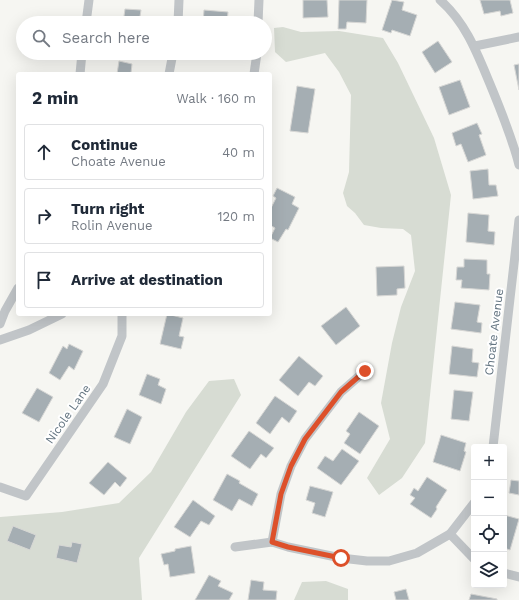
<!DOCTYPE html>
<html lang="en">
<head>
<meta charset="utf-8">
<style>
  :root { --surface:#fff; --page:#f6f6f7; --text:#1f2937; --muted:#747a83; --line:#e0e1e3 }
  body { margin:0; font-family:"Work Sans",sans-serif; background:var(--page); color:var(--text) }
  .controls { position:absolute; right:12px; bottom:12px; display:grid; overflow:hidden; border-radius:4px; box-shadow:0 4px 16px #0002 }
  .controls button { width:36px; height:36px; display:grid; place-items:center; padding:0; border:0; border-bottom:1px solid var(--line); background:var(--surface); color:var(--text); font:20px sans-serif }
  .stop { position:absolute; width:12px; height:12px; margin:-9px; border:3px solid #dd502a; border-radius:50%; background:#fff }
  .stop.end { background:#dd502a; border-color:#fff; box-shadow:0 1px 4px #0008 }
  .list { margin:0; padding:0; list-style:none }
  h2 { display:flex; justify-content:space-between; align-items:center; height:52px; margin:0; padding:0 16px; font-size:17px }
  h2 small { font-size:13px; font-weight:400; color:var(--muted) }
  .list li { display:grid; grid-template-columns:26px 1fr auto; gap:12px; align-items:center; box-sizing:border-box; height:56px; margin:0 8px 8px; padding:0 8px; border:1px solid var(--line); border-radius:4px }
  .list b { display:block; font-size:15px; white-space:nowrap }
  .list p { margin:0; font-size:13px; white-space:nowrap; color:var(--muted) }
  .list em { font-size:13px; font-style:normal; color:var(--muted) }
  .icon { flex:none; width:22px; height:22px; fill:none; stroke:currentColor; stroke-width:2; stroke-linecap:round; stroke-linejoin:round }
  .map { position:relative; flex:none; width:519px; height:600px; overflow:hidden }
  .search { position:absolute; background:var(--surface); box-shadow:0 4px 16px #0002; left:16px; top:16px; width:256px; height:44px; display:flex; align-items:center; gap:10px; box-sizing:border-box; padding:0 14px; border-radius:22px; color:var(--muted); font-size:15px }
  .panel { position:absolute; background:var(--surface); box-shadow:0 4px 16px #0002; left:16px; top:72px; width:256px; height:244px; border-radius:4px }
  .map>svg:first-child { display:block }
  .green { fill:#d7dcd3 }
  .building { fill:#a5aeb3; stroke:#d7d7d5 }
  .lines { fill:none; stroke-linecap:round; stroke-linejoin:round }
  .street { stroke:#c1c5c8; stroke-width:9 }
  .route { stroke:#dd502a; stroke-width:5 }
  .labels { text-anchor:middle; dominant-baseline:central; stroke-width:4; stroke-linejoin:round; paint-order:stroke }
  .street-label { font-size:12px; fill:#657682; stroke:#fff }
</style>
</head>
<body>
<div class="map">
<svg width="519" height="600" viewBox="0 0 519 600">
  <rect width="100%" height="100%" fill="#f6f6f2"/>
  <g class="green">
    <polygon points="283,27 301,32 339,31 383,38 398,63 434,138 451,195 425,443 402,478 379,495 367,478 390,439 381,403 392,343 401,307 415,271 411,235 403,229 381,228 364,225 355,213 347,206 343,193 349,172 351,95 339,72 325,53 286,62 275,52 274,28"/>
    <polygon points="234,379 241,395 139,558 142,600 0,600 0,517 62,512 119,503 151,472 186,412 209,381"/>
    <polygon points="326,581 348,589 348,600 294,600 302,582"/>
  </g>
  <g class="building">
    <polygon points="303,0 327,0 328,17 303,18"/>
    <polygon points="339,0 367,0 366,23 347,22 346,29 338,29"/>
    <polygon points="392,0 404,2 402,10 417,15 410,36 392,30 391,33 382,30"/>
    <polygon points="480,0 510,0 513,13 501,16 500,11 484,14"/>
    <polygon points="125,9 141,10 139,23 123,23"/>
    <polygon points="204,10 228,12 227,23 203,23"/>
    <polygon points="438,41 452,62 435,73 422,52"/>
    <polygon points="119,61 132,64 131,73 135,74 117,74"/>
    <polygon points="519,64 519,90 514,65"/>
    <polygon points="460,80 470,107 449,115 439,87"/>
    <polygon points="297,86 315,89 308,133 290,131"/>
    <polygon points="477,123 482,134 479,135 486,155 468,162 461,144 456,146 452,133"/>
    <polygon points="488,169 489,185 496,185 498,196 473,199 470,171"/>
    <polygon points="277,188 295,197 292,204 299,208 288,230 286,229 278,242 270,238 275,228 270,225 270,210 276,198 273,196"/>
    <polygon points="468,213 489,215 488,231 495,232 494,245 466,242"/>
    <polygon points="464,259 487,260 487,274 490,274 489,290 461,288 462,280 456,280 457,267 464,267"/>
    <polygon points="404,266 405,288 397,289 397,295 377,296 376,267"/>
    <polygon points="455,302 480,305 477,322 482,323 481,333 451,329"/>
    <polygon points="346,307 360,326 336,345 321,326"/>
    <polygon points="167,314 183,318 179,336 184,337 181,349 160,344"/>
    <polygon points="69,344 83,351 74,370 69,366 60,380 49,373 63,346 67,349"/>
    <polygon points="452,346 473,349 472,362 479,363 477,377 449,374"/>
    <polygon points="299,356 323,376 315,386 309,382 298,396 279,380"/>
    <polygon points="147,374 160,379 158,385 166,389 161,404 139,395"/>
    <polygon points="37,388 53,397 39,422 22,413"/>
    <polygon points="454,390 473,392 469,421 451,419"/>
    <polygon points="275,396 297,411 289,423 282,417 270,434 256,423"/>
    <polygon points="127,409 142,417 130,444 114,437"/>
    <polygon points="359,412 379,426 360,454 344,443 350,434 346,431"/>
    <polygon points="249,431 274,448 266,458 261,454 250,469 231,456"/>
    <polygon points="441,435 466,443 464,451 466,452 460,471 433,462"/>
    <polygon points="342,449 359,461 341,485 317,468 325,456 333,461"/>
    <polygon points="108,462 127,478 120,487 115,482 104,495 89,483"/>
    <polygon points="227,474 240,481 239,483 258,494 252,506 239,499 232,511 213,500"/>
    <polygon points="427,477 447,490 436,507 437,509 431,518 410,504 415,498 410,495 414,488 418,491"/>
    <polygon points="511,480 519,481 519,495 509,493"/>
    <polygon points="310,486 333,492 325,517 312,513 315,503 306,500"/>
    <polygon points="193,500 215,516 209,525 201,521 190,537 174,527"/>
    <polygon points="504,515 519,519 510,550 504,548"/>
    <polygon points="13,526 36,535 30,550 7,541"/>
    <polygon points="72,542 82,544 77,563 56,558 59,545 71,547"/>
    <polygon points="191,546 195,573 170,577 168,564 164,565 161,554 175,551 175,549"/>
    <polygon points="209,575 221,581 218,586 233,593 229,600 195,600"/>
    <polygon points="251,580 264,582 263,590 277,591 276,600 248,600"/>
    <polygon points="406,589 409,600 396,600 394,592"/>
    <polygon points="471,594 497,599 497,600 469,600"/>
  </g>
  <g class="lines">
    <g class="street">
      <path d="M440,0C466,23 477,53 490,84C501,111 512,137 519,165"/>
      <polyline points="86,23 89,0"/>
      <polyline points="178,23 179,0"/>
      <polyline points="258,23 259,0"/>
      <polyline points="475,46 519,37"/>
      <polyline points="80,74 82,53"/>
      <polyline points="169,74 173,53"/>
      <polyline points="254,74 257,53"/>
      <polyline points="0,324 5,311 18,288"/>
      <polyline points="0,340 29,330 62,314"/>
      <polyline points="493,447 519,220"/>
      <polyline points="0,487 26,496 103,384 122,336 122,314"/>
      <polyline points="450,534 474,559"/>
      <polyline points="272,542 281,494 291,466 305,439 341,392 365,371"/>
      <polyline points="235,547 272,542 288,547 341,558 367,561 389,561 417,553 450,534 474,503"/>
      <polyline points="504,573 519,577"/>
    </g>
  </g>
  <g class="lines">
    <polyline class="route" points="341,558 288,547 272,542 281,494 291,466 305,439 341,392 365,371"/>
  </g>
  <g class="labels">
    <g class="street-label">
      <text transform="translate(494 332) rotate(-83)">Choate Avenue</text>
      <text transform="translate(68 414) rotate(-55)">Nicole Lane</text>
    </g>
  </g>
</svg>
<div class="controls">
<button>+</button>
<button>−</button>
<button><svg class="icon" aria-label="locate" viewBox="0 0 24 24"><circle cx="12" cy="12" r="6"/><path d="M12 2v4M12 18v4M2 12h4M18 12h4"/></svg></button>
<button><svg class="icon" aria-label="layers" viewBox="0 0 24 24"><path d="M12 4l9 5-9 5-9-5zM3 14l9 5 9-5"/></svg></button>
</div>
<div class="stop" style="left:341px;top:558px"></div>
<div class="stop end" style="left:365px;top:371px"></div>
<div class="search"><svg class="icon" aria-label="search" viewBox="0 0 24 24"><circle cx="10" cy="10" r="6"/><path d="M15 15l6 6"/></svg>Search here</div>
<section class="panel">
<h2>2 min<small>Walk · 160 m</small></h2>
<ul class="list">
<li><svg class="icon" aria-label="ahead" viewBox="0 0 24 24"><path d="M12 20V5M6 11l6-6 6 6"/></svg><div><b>Continue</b><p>Choate Avenue</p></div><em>40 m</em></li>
<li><svg class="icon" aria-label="right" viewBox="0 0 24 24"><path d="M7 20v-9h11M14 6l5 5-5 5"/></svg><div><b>Turn right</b><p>Rolin Avenue</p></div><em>120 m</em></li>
<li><svg class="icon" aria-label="arrive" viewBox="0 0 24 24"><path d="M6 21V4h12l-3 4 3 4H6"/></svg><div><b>Arrive at destination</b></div></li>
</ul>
</section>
</div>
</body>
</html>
